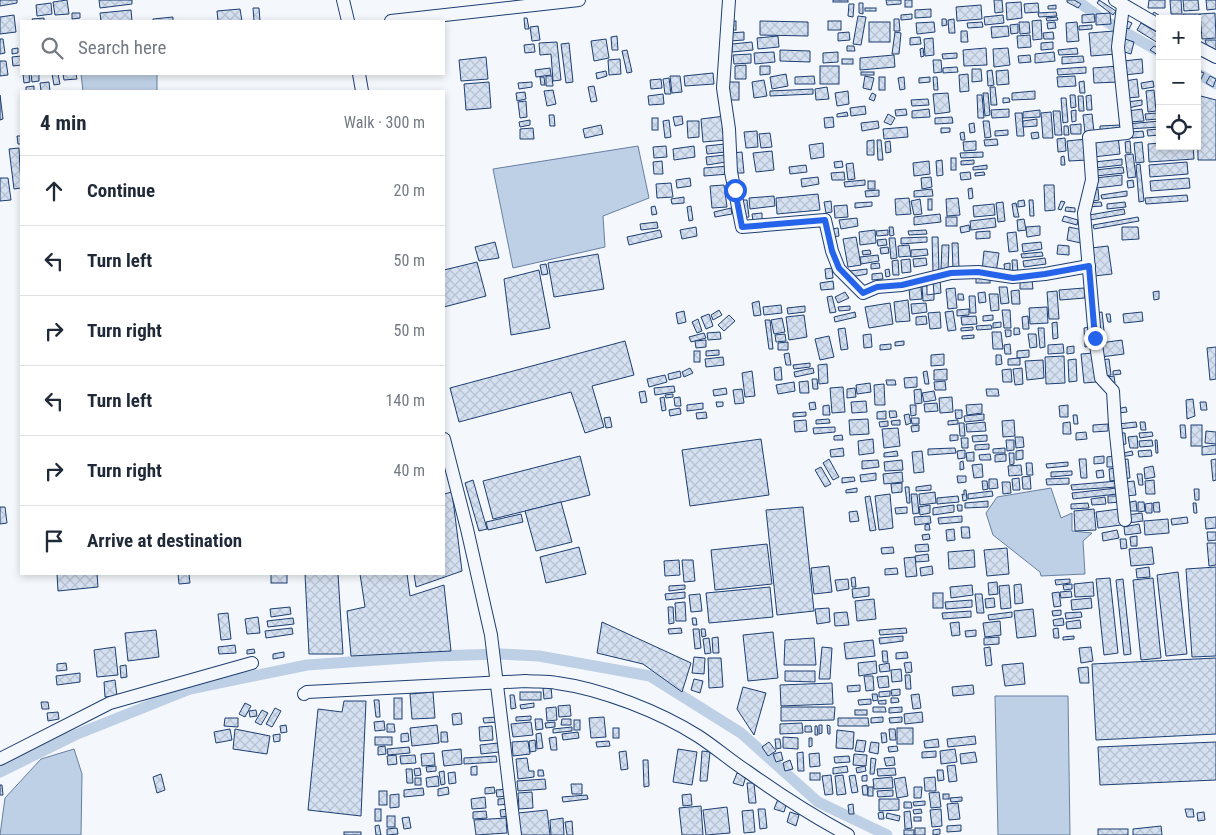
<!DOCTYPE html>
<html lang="en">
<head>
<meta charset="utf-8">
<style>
  :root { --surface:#fff; --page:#f6f6f7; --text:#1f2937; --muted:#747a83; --line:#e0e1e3 }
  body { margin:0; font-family:"Roboto Condensed",sans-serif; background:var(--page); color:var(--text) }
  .controls { position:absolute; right:15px; top:15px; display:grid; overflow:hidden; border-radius:0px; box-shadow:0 2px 8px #0003 }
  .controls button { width:45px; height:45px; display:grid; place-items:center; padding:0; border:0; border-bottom:1px solid var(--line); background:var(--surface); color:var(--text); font:25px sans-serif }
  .stop { position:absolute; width:15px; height:15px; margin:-11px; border:4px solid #2563eb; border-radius:50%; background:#fff }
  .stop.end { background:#2563eb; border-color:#fff; box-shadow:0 1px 5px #0008 }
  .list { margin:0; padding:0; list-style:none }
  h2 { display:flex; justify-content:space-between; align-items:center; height:65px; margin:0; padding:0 20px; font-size:21px }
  h2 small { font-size:16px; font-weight:400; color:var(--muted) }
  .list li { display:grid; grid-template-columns:32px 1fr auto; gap:15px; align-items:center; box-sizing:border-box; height:70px; padding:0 20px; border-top:1px solid var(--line) }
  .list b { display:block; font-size:19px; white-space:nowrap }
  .list em { font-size:16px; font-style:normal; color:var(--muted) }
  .icon { flex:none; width:28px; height:28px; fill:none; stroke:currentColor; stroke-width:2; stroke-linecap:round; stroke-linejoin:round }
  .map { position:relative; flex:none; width:1216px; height:835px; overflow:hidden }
  .search { position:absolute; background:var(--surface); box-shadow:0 2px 8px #0003; left:20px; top:20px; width:425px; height:55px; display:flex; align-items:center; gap:12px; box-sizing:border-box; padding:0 18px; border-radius:0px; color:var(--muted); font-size:19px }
  .panel { position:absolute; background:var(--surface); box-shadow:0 2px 8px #0003; left:20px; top:90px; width:425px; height:485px; border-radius:0px }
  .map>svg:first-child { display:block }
  .water { fill:#bed0e5; stroke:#687fa3 }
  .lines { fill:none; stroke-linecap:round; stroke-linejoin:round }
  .canal { stroke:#bed0e5; stroke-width:11 }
  .building { fill:url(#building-cross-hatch); stroke:#1d3f73 }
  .minor-casing { stroke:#1d3f73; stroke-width:14 }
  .minor { stroke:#f4f7fb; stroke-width:12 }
  .route { stroke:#2563eb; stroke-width:6 }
</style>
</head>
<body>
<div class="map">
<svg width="1216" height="835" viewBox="0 0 1216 835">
  <defs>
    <pattern id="building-cross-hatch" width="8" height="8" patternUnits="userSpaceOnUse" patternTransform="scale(1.25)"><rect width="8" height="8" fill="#d5e0f0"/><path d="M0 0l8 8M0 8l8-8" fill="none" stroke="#b6c1d1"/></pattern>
  </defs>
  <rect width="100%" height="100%" fill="#f4f7fb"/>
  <g class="water">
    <polygon points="81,74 157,74 157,91 83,91"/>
    <polygon points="638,146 649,198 603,216 605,247 513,268 493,169"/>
    <polygon points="1051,488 1061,518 1072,513 1072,531 1092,533 1083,541 1085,574 1041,576 1040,572 993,535 986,513 997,497"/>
    <polygon points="995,696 1068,696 1070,835 998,835"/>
    <polygon points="74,749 82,774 81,835 0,835 5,798 41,759"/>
  </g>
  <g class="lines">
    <g class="canal">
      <polyline points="1076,0 1105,21 1160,52"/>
      <polyline points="1197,73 1216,84"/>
      <polyline points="0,772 75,735 190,689 307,665 434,656 501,654 539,656 650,676 741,733 818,802 887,835"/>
    </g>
  </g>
  <g class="building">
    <polygon points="0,0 17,0 17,3 0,6"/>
    <polygon points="67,0 69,14 55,15 53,2"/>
    <polygon points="99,0 132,0 132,4 100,8"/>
    <rect x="833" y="0" width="15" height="2"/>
    <polygon points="886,0 901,0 901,4 887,5"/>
    <rect x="905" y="0" width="7" height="7"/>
    <polygon points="994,0 1002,0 1003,12 995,13"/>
    <polygon points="1067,0 1074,0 1081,4 1078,8 1067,2"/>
    <polygon points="1099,0 1116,11 1113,15 1097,3"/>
    <polygon points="1149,0 1165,0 1165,8 1148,8"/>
    <polygon points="1170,0 1181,0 1182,14 1171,14"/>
    <polygon points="1183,0 1198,0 1199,10 1184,11"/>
    <polygon points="1206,0 1216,0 1216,9 1207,10"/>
    <polygon points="1021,2 1022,18 1007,20 1006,3"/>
    <polygon points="51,3 52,14 37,16 36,5"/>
    <polygon points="859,3 863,3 863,14 859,13"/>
    <polygon points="1038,3 1039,12 1025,13 1024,4"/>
    <polygon points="849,4 854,4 853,17 848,16"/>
    <polygon points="981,5 982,19 957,21 956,7"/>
    <polygon points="1056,5 1056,9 1048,9 1048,6"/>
    <polygon points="253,8 259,8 260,21 254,21"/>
    <rect x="865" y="8" width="11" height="3"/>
    <polygon points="240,9 242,21 218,21 217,11"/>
    <polygon points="931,9 931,17 915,18 915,10"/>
    <polygon points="131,10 132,21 101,21 100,13"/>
    <polygon points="1056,12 1057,16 1039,17 1038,13"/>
    <polygon points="1154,12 1165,19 1150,18"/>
    <polygon points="72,13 80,13 80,18 72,19"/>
    <polygon points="1110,13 1111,24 1096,25 1096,14"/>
    <polygon points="1215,13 1216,38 1202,39 1200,14"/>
    <polygon points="912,14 912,19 901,20 901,15"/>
    <polygon points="1094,14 1095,22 1082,23 1082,15"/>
    <polygon points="1183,14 1200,14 1200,22 1197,22 1197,19 1183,19"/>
    <polygon points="14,15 16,32 0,34 0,17"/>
    <polygon points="1003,15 1004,23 985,25 984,17"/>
    <polygon points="858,16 866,17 861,45 853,44"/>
    <polygon points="173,17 173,21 153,21 153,19"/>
    <polygon points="1057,17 1058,20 1047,21 1046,18"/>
    <polygon points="44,18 44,21 33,21 32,19"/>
    <polygon points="524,18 527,18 529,29 525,29"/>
    <polygon points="894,19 899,19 900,31 894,31"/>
    <polygon points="942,19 946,19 947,25 942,26"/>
    <polygon points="954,19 955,33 949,33 948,20"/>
    <polygon points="1041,20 1042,39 1033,40 1032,21"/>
    <polygon points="1125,20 1132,23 1129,29 1122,26"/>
    <rect x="729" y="21" width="7" height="9"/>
    <polygon points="760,21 808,22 808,36 760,35"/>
    <rect x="828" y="21" width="13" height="9"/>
    <rect x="869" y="22" width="21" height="20"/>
    <polygon points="934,22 935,32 917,34 916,23"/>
    <polygon points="982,22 983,27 968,28 967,23"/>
    <polygon points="1019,22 1029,22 1030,33 1020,34"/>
    <polygon points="1055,22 1056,28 1048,29 1047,23"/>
    <polygon points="1077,22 1079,41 1067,42 1066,23"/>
    <polygon points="1141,23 1160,34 1158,43 1137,30"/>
    <polygon points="1018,24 1018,33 1011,34 1010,25"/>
    <polygon points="1092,25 1092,29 1079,30 1079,26"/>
    <polygon points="538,26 540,40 532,41 530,27"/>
    <polygon points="1008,26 1009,36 992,38 991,27"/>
    <polygon points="961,31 967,31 968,42 961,42"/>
    <polygon points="1114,31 1116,54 1091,56 1089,33"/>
    <polygon points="744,32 744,40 729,41 729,33"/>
    <polygon points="849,32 850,40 838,41 838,33"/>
    <polygon points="895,32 901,33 899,54 892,54"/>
    <polygon points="1053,32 1054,39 1044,39 1043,33"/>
    <polygon points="1030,35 1031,47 1018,48 1017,36"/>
    <polygon points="617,36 618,50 612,50 611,37"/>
    <polygon points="778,36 779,47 758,49 757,38"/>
    <polygon points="920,37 921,44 910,45 910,38"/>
    <polygon points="933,38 934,55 925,56 924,39"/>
    <polygon points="0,39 3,39 5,53 0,54"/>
    <polygon points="606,39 609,58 594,61 591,41"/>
    <polygon points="1125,39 1134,42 1131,54 1121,51"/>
    <polygon points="1205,40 1216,40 1216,57 1209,54"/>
    <polygon points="557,42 561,80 553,81 551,54 540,55 539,43"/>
    <polygon points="752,42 753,50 732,52 732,44"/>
    <polygon points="1053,42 1053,49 1041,50 1041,43"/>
    <polygon points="569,43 573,82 566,83 561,44"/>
    <polygon points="534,44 535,52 525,53 524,45"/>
    <polygon points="847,46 854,46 855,51 847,51"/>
    <polygon points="1154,46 1160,49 1158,55 1150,50"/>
    <polygon points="18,48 18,53 12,54 12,49"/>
    <polygon points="923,48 924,56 921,57 920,49"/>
    <polygon points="986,48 987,65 964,66 963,50"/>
    <polygon points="1008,48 1010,65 994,67 993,49"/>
    <polygon points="1077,48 1078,54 1059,55 1058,50"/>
    <polygon points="627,50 632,72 627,73 622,51"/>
    <polygon points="780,50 810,51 810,62 780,61"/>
    <polygon points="774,52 775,62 755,64 754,53"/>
    <polygon points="838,52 838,62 823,63 823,53"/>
    <polygon points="1054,52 1055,61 1035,63 1035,54"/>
    <polygon points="957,53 957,58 943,59 942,54"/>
    <polygon points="751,54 751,63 734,64 733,55"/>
    <polygon points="894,55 895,67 860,70 860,58"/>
    <polygon points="1030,55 1031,62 1019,63 1018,56"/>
    <polygon points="21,56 21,65 13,66 12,57"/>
    <polygon points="1083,56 1084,62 1062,64 1062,57"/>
    <polygon points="486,57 488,79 461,81 459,60"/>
    <polygon points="620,59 621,74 609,75 608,60"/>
    <rect x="842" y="59" width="11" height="5"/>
    <polygon points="1142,59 1143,73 1124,75 1123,61"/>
    <polygon points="933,60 941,60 942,72 934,73"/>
    <polygon points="0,61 6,61 8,75 0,76"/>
    <polygon points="746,65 746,79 735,79 735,66"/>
    <polygon points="760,66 770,66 770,74 760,75"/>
    <rect x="820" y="66" width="19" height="18"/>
    <polygon points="1118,66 1119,82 1094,83 1093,68"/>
    <polygon points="957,67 958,72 943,73 943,68"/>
    <polygon points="1086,67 1086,73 1058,75 1057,69"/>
    <polygon points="550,68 551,75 536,77 535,70"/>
    <polygon points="972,69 981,69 982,81 972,82"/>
    <polygon points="992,70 994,85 988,86 987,71"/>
    <polygon points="1008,70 1009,84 997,85 996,71"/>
    <polygon points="1197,70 1204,73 1200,81 1197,79"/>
    <polygon points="606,71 607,76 597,79 596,73"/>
    <rect x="861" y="72" width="13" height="3"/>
    <polygon points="713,73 714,84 685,86 684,76"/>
    <polygon points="23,74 29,74 30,82 24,83"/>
    <polygon points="31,74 39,74 39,81 32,82"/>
    <polygon points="52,74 58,74 60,84 54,85"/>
    <polygon points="63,74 76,74 77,79 64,80"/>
    <polygon points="786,74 788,86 772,89 770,77"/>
    <polygon points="968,74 969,91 960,92 959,75"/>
    <polygon points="546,76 552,76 553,86 546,86"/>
    <polygon points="670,76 680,76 682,92 672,93"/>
    <polygon points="814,76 815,84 795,84 795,77"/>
    <polygon points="865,76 874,78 871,90 863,88"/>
    <polygon points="1075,76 1076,86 1058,87 1057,77"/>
    <polygon points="1210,76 1216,79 1213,87 1206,83"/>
    <polygon points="540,77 544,77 545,85 541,85"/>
    <rect x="879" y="77" width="6" height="13"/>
    <polygon points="904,77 905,89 900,90 898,78"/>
    <polygon points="930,77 930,82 919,83 919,78"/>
    <polygon points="933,77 937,77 938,90 934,90"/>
    <polygon points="669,78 671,94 665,94 663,79"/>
    <polygon points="661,79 662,88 651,89 650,80"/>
    <polygon points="1137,79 1139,97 1127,98 1125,81"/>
    <polygon points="764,80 767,96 754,98 752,82"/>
    <polygon points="1084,81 1085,93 1080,93 1079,82"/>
    <polygon points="1153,81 1154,87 1142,89 1141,83"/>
    <polygon points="49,82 50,91 41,91 40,83"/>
    <polygon points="489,82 491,108 466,110 464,84"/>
    <polygon points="532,82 532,87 519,89 518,83"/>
    <rect x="728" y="82" width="11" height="18"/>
    <polygon points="34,86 34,91 26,91 26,87"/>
    <polygon points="594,86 597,101 591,102 588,87"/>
    <polygon points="827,87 829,99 816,100 815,89"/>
    <polygon points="990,87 995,87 997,105 991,105"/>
    <polygon points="813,89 813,94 770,96 770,91"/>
    <polygon points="553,90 556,104 547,106 544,91"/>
    <polygon points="1154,90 1156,111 1148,112 1146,91"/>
    <polygon points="848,91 849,104 837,106 835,93"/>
    <polygon points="1035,91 1035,99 1012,100 1012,93"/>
    <polygon points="525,92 526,99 517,101 516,93"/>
    <polygon points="872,93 876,95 874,101 869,99"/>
    <polygon points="948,93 950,112 935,114 933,94"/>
    <polygon points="983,93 988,93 990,115 985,116"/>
    <polygon points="663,94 664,104 649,105 648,96"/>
    <polygon points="0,95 3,119 0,120"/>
    <polygon points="977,95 982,95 984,118 978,118"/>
    <polygon points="1070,95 1075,95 1076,107 1071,108"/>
    <polygon points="1091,95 1092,110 1087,110 1086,96"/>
    <polygon points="1197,95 1216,100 1216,160 1198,160"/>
    <polygon points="1078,96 1083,96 1084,111 1079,111"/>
    <polygon points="1003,98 1009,98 1010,102 1003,103"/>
    <polygon points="1061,98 1066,98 1068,122 1063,123"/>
    <polygon points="928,99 929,105 912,106 911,100"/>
    <rect x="1157" y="99" width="3" height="13"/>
    <polygon points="1142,100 1142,105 1128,108 1127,102"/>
    <polygon points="526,101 527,117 520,118 518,102"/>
    <polygon points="865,106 866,114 851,116 850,108"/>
    <polygon points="906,109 907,115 896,116 895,110"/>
    <polygon points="929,109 930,117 912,118 912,111"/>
    <polygon points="1009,109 1009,117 992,118 991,110"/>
    <polygon points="1142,109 1144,121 1129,122 1128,111"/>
    <polygon points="1040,110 1040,117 1023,118 1023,112"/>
    <polygon points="1076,110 1076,121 1072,122 1071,111"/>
    <polygon points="1053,111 1060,111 1062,135 1055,135"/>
    <polygon points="847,112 848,116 837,117 837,114"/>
    <polygon points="1051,112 1053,138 1043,138 1041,113"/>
    <polygon points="1015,113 1022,113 1024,136 1017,136"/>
    <polygon points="1157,113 1158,119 1146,120 1145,114"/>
    <polygon points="888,114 895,118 891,125 884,122"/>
    <polygon points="1092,114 1094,132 1085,133 1083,115"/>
    <polygon points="549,115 554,115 555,126 550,126"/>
    <polygon points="682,116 683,124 675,126 673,117"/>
    <polygon points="725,116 727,140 703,142 701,119"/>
    <polygon points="833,117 834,127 825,128 824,118"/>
    <polygon points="952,117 953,123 935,124 935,118"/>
    <rect x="652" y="118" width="6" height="12"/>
    <polygon points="1037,119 1037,126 1023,127 1023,121"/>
    <polygon points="530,120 530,125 520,127 519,122"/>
    <polygon points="669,120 671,137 665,138 663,121"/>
    <polygon points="687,121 699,121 699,137 688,138"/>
    <polygon points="878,121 879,128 862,131 861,123"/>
    <polygon points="983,121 989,121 991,137 985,138"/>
    <polygon points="1160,121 1160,127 1128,129 1127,124"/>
    <polygon points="974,123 975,132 970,133 969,124"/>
    <polygon points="1081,124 1081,134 1071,134 1070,125"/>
    <polygon points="601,125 603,134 585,138 583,129"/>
    <polygon points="1120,125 1120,128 1100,130 1100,126"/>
    <polygon points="1064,126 1068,126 1069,135 1064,135"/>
    <polygon points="907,127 908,137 884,139 883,129"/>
    <polygon points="533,128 534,139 520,139 520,129"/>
    <polygon points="941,128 950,128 950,132 941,133"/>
    <polygon points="1159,129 1160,135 1148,136 1147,130"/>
    <polygon points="1008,130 1008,135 995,136 995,131"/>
    <polygon points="757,131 758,147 746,148 744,132"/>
    <polygon points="1143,131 1144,137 1132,138 1132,132"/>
    <polygon points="964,132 965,140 961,140 960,133"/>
    <polygon points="1038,132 1039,138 1032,139 1031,133"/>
    <polygon points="770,133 772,147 761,148 759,134"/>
    <polygon points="17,136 21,136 21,144 18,144"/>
    <polygon points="1118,136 1120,154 1093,157 1091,139"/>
    <polygon points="1065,138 1066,151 1058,152 1057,139"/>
    <polygon points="997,139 998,145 985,146 984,140"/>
    <polygon points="1086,139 1088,160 1069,161 1067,141"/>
    <polygon points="874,140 874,155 867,155 867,141"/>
    <polygon points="877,140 881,140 883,160 878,160"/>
    <polygon points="890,141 891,152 886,153 885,142"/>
    <polygon points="976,141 976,150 964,151 963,142"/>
    <polygon points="1130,141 1131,153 1126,153 1125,142"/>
    <polygon points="1142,142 1144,162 1136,163 1134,143"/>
    <polygon points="823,143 824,157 811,159 809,145"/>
    <polygon points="1160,143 1160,146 1193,146 1194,159 1149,162 1148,144"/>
    <polygon points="725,144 726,152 707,154 706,146"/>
    <polygon points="666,146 667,157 654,158 653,147"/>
    <polygon points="694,146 695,157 674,160 673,149"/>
    <polygon points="19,148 21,188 14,189 9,149"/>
    <polygon points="772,151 774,170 756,172 753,153"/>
    <polygon points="742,152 744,173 734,173 732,153"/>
    <polygon points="983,152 983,157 961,158 960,153"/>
    <polygon points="1133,154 1136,177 1128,178 1125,155"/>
    <polygon points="725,155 726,162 707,165 706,157"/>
    <polygon points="1064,156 1065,165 1061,165 1061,157"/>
    <rect x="951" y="158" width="5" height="12"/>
    <polygon points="1122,159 1122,165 1095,168 1094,162"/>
    <polygon points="942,160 943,175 937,176 936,161"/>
    <polygon points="974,160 974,164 961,165 961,161"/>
    <polygon points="662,161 663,174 654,174 653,162"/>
    <polygon points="842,161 843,167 835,168 834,162"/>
    <polygon points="929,161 930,174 914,176 913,163"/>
    <polygon points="1187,162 1188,174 1150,177 1149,165"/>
    <polygon points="853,163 855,179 848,180 846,164"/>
    <polygon points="1140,164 1144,201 1139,202 1136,165"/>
    <polygon points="806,165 807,172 790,174 789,167"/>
    <polygon points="987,165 987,169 973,170 973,167"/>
    <polygon points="729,166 729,174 704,176 704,168"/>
    <polygon points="1123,167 1124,173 1096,176 1095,170"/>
    <polygon points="844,172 845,180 832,180 831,173"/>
    <polygon points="970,172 971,179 961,180 960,173"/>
    <polygon points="984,172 985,175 975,176 975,173"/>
    <polygon points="1122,175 1122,185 1096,188 1095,178"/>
    <polygon points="818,177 819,184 802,187 801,179"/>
    <polygon points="931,177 932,187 922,189 921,178"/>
    <polygon points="0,178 8,178 11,200 0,201"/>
    <polygon points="690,178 691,186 677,188 676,180"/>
    <polygon points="1189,178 1190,188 1151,191 1150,181"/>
    <polygon points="865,180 865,185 845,187 844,182"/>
    <polygon points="1133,180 1134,187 1128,188 1127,181"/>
    <rect x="868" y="181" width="7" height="8"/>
    <polygon points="671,183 673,197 657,198 656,184"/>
    <polygon points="724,185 727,207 712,208 710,186"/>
    <polygon points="1044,185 1054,185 1055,210 1045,211"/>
    <polygon points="972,188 973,198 969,199 968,189"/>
    <polygon points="932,189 933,196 914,197 914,191"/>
    <polygon points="1098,189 1099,200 1093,201 1092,190"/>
    <polygon points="879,190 879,196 866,197 865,191"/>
    <polygon points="1127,191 1127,196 1102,199 1101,195"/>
    <polygon points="818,194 820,210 777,214 776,198"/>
    <polygon points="1187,195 1188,201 1146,204 1145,198"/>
    <polygon points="774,196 775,206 750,209 749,198"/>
    <polygon points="684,197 684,203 672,204 671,199"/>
    <polygon points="909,198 911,214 896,215 895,199"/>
    <polygon points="958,198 960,215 947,216 946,199"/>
    <polygon points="920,199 922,214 914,215 911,201"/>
    <rect x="928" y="199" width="4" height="11"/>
    <polygon points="741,200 747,200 749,217 742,218"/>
    <polygon points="1024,200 1025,206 1018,207 1018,201"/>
    <polygon points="1029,200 1033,200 1034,216 1030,216"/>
    <polygon points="831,201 832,212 826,213 824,202"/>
    <polygon points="1061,201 1065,202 1061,210 1058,209"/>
    <polygon points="872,202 872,206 855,208 855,203"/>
    <polygon points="1003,202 1005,221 998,222 996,203"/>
    <polygon points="1101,202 1102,206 1088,207 1087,203"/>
    <polygon points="1125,202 1126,207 1107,209 1107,204"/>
    <polygon points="1016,203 1019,217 1014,217 1012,204"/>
    <polygon points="994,204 995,215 974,217 973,206"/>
    <polygon points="847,205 848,217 835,218 834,206"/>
    <polygon points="655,206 657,214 652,215 651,207"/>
    <polygon points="691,206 693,220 689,221 687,207"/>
    <polygon points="1066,207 1075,208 1075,212 1065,211"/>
    <polygon points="731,208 732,214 715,217 714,212"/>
    <polygon points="1124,209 1125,214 1090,220 1089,215"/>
    <polygon points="762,213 762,221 753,221 752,214"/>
    <polygon points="940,214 941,222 914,225 914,217"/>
    <polygon points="1064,216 1078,220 1077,225 1062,221"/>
    <rect x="946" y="217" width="11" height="9"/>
    <polygon points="1138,217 1139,221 1094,229 1093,225"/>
    <polygon points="857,218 858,226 841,229 839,220"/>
    <polygon points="995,218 996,227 971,230 970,221"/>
    <polygon points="1024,219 1026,230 1018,231 1017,220"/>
    <polygon points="657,222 658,228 641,230 640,224"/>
    <polygon points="969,225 970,231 961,233 960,227"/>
    <polygon points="1040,226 1040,235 1027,237 1026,227"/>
    <polygon points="696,227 697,236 682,239 680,230"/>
    <polygon points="889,227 893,227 894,235 890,236"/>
    <polygon points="1069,227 1083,230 1081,243 1067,240"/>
    <polygon points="1122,227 1138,227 1139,239 1122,240"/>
    <polygon points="838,228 839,236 833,237 832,229"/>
    <polygon points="660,230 662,237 629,245 627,237"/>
    <polygon points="875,230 876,243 860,245 859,232"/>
    <polygon points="888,230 888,235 877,236 876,231"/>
    <polygon points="926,230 927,234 909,235 908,231"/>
    <polygon points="990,231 990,238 976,239 976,232"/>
    <polygon points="1016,232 1018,251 1009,252 1007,233"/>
    <polygon points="856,237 861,265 848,267 843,239"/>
    <polygon points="927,237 927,242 901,244 901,238"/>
    <polygon points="932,237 938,237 939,272 933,272"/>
    <polygon points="889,238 895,238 897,258 891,259"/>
    <polygon points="886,239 887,245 878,246 877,240"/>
    <polygon points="495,242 499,258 479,261 475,247"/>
    <polygon points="1041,242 1042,249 1023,252 1022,244"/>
    <polygon points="952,243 958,243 959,268 953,268"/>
    <polygon points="909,245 911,256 899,257 898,246"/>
    <polygon points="942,245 949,245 948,270 941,270"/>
    <polygon points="1058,245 1069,246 1069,255 1057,254"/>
    <polygon points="1108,246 1112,274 1094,276 1091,248"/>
    <polygon points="888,247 889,253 881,254 880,248"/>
    <polygon points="927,249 928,255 911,257 911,250"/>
    <polygon points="870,250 871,254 863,255 862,251"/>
    <polygon points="984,251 999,253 996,273 982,271"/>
    <polygon points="1042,252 1043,256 1022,258 1021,254"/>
    <polygon points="598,254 604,289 554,297 548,263"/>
    <polygon points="878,255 879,261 861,264 860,257"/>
    <polygon points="926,258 927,265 914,267 913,259"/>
    <polygon points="1045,258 1046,264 1024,267 1023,261"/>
    <polygon points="910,259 911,272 902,273 901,260"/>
    <polygon points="898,260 899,275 893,275 892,261"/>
    <polygon points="1012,260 1017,260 1018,273 1013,274"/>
    <polygon points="477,262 486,296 444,307 444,270"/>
    <polygon points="879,263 880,268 871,269 871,264"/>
    <polygon points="1010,263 1010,272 1005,273 1004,264"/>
    <polygon points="546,264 548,274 542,275 540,265"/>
    <polygon points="832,268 833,278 826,279 825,269"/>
    <polygon points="867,269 867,274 851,277 850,271"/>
    <polygon points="889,269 890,276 886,277 885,270"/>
    <polygon points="539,270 550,328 511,335 504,279"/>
    <polygon points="882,273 883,279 872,280 872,274"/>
    <rect x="976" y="275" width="14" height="8"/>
    <polygon points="940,280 941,293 934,294 933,281"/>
    <polygon points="1032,280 1033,289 1020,289 1020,281"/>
    <polygon points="833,281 834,289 821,290 820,283"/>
    <polygon points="922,286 927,286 927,295 934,294 934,300 923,301"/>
    <polygon points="921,287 922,299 910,300 909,288"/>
    <polygon points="999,287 1007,287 1009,303 1001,304"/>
    <polygon points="955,288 957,308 948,309 946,289"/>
    <polygon points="1084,288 1085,298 1060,300 1059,290"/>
    <polygon points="1019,290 1020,304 1012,304 1011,291"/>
    <polygon points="1057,291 1059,319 1049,319 1047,292"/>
    <polygon points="1159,291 1159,299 1154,300 1153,292"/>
    <polygon points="845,292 849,298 838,303 835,297"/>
    <polygon points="985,292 986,302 979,303 978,293"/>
    <polygon points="958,294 963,294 964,300 958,300"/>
    <polygon points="989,294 998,294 999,310 991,311"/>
    <polygon points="832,296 836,312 830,313 827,297"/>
    <polygon points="969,296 975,296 976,313 970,313"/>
    <polygon points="908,300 910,321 896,322 894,302"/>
    <polygon points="759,301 761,315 754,316 752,303"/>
    <polygon points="890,303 893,324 869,328 865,307"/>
    <polygon points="926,303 927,312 912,314 911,304"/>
    <polygon points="781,305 782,313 764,315 763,307"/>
    <polygon points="805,306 805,312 788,314 787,308"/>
    <polygon points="850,306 850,310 839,311 838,307"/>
    <polygon points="1047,307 1048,323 1030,324 1029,308"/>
    <polygon points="969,309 969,315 957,316 957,310"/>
    <polygon points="719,310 722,315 713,320 711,315"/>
    <polygon points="1002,310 1010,310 1011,328 1004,328"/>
    <polygon points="684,311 686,322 678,324 676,313"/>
    <polygon points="953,311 956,330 948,331 945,312"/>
    <polygon points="855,312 856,317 835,322 834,317"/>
    <polygon points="940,312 941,328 930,329 928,313"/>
    <polygon points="1102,312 1104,331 1098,332 1096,313"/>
    <polygon points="1142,312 1143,321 1124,323 1123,314"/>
    <polygon points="709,314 713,326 706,329 701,317"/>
    <polygon points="1106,314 1110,314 1111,322 1108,322"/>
    <polygon points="729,315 735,321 724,331 718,325"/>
    <polygon points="804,315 807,337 789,340 786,317"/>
    <polygon points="993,315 993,320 983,321 983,316"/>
    <polygon points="926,316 927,324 916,325 916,317"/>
    <polygon points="976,316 977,324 962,325 961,317"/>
    <polygon points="1028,316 1029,329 1023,329 1022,317"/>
    <polygon points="782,318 785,332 774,334 771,320"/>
    <polygon points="698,319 702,331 697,333 692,322"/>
    <polygon points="765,320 770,320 773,349 769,349"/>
    <polygon points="1001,322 1001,327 993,328 993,323"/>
    <polygon points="1057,322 1058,338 1053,339 1052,323"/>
    <polygon points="991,325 992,329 977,330 976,326"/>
    <polygon points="973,327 973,330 961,331 961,328"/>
    <polygon points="1090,327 1091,346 1085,347 1084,328"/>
    <polygon points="845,328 848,349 841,350 838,329"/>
    <polygon points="1014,328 1019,328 1020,334 1014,335"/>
    <polygon points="1038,328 1044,328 1045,347 1040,348"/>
    <polygon points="1005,330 1011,330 1011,336 1006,337"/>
    <polygon points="720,332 721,339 708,340 707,333"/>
    <polygon points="992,332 1001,332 1003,349 993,349"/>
    <polygon points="704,333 706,338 691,342 689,337"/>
    <polygon points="785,334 786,341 776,342 775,335"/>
    <polygon points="871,334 872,347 864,348 863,335"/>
    <polygon points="1028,334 1036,334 1037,347 1030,348"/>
    <polygon points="974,335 974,338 962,339 962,336"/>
    <polygon points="829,336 834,357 820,360 815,339"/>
    <polygon points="706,340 706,347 696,348 695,341"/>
    <polygon points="1122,340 1124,354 1101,357 1100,343"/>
    <polygon points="625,341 634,375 592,386 604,427 585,433 571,392 459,422 450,388"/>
    <polygon points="904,341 904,345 895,346 895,342"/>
    <polygon points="788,342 788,350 778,350 778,343"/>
    <polygon points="891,344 891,349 880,350 880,345"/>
    <polygon points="1010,344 1011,354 1005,354 1004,345"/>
    <polygon points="1063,344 1064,353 1048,354 1048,345"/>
    <polygon points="1074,346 1074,353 1067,354 1067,347"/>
    <polygon points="1216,347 1216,379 1210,380 1207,348"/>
    <polygon points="719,350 719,355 706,356 706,351"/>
    <polygon points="1029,350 1029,357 1017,358 1017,351"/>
    <rect x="694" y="351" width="6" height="11"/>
    <polygon points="789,353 791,365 786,365 784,354"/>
    <polygon points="1094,353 1096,382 1084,383 1081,354"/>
    <polygon points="944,354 944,365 931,366 931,355"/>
    <polygon points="996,355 1001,355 1002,364 996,365"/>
    <polygon points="1064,356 1065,383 1046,384 1045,357"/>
    <polygon points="723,357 724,365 706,367 705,359"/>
    <polygon points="1020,358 1020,365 1008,365 1008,359"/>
    <polygon points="1076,359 1077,381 1069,382 1068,360"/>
    <polygon points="1109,359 1111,375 1103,376 1101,360"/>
    <polygon points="1043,360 1044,378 1027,380 1025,361"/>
    <polygon points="810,363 810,367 794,369 793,365"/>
    <polygon points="827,364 828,383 819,384 818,365"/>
    <polygon points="781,367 782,380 775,380 774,368"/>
    <polygon points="690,368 693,373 684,377 682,372"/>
    <polygon points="813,368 814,373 795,377 794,372"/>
    <polygon points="1022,368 1023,384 1015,385 1013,369"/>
    <polygon points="947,369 947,380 934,380 934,370"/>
    <polygon points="1011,369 1012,382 1003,382 1002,370"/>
    <polygon points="1120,370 1121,374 1113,375 1113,371"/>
    <polygon points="680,371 681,377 669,380 668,374"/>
    <polygon points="752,371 755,396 745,397 742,373"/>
    <polygon points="927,371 929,384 925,384 923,372"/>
    <polygon points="665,375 667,382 649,387 647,379"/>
    <polygon points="1114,376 1115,383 1107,384 1106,377"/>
    <polygon points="917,377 917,387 905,388 904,378"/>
    <polygon points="812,379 817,379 818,389 813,389"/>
    <polygon points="886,380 895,380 896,385 887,385"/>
    <polygon points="808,381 809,393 800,393 799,382"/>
    <polygon points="945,381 946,390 935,390 934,382"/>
    <polygon points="794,382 795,391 778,394 776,385"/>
    <polygon points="870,383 871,392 857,394 856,385"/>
    <polygon points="884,384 885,405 875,405 874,385"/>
    <polygon points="674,386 675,392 655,395 654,388"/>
    <polygon points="843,387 845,412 832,413 830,388"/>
    <polygon points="726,388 727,394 714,396 713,390"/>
    <polygon points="855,388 856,397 847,398 847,389"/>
    <polygon points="742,389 744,403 735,404 733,390"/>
    <polygon points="921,389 922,403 915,404 914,390"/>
    <polygon points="986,389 998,389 999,396 987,396"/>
    <polygon points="645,391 647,402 641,403 639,392"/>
    <polygon points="934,391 936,400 924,402 922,393"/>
    <polygon points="673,394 673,397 666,398 665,395"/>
    <polygon points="664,397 666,410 662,411 660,398"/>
    <polygon points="680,397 681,406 675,406 674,398"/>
    <polygon points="952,397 953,412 940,413 939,398"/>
    <polygon points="1193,399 1195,416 1187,419 1186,400"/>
    <polygon points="866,401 867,412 852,413 851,402"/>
    <polygon points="716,402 723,402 723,406 717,407"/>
    <polygon points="815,402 816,409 810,410 809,403"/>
    <polygon points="1200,402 1206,402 1207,410 1201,410"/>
    <polygon points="703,403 703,409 687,411 687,405"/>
    <polygon points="937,403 938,411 925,412 924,404"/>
    <polygon points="982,404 982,413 967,415 966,405"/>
    <polygon points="829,405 830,415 823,415 823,406"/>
    <polygon points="910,405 916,405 916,415 911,416"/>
    <polygon points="1068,405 1068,417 1060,417 1059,406"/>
    <polygon points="1126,407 1127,412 1118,413 1117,409"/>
    <polygon points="680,408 681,414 670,416 669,410"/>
    <polygon points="955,410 962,410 962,418 956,419"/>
    <polygon points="886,411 886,419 877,419 877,412"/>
    <polygon points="889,411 896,411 897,417 890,418"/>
    <polygon points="706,412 707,418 697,419 696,413"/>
    <polygon points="806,412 806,416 793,417 793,413"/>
    <polygon points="909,414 911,423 906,425 904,415"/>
    <polygon points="984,414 984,420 965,422 964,416"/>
    <polygon points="1073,415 1077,415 1078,424 1074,424"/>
    <polygon points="610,417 612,427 606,428 604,418"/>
    <polygon points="911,418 919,418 919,424 912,424"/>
    <polygon points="829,419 830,423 816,424 816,420"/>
    <polygon points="868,419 869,434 850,435 849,420"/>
    <polygon points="806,420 807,431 795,432 794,421"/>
    <polygon points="900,420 900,425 892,425 891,421"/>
    <polygon points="958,420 958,424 948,425 948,421"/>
    <polygon points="1014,420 1015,436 1003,437 1002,421"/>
    <polygon points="888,421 888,426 880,427 879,422"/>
    <polygon points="985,422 986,431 967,432 966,424"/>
    <polygon points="1070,422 1071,434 1063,434 1063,423"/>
    <polygon points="1136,422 1137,427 1119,429 1118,424"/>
    <polygon points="1140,422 1145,422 1146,430 1141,430"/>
    <polygon points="959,423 964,423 965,436 960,436"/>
    <polygon points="1108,424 1108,431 1093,432 1093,425"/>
    <polygon points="919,425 919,431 912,432 911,426"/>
    <polygon points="1180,425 1185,425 1186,438 1181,438"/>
    <rect x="1191" y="425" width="11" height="21"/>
    <polygon points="835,427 835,432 814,434 813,428"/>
    <polygon points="898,428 900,446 884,448 882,429"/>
    <polygon points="1206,431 1216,432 1216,444 1205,443"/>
    <polygon points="1086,432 1087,439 1076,440 1076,433"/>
    <polygon points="1152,432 1153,436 1140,438 1139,433"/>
    <polygon points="1117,433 1125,433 1126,444 1118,445"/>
    <polygon points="842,435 843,440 834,440 834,436"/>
    <polygon points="950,435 958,435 958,440 950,441"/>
    <polygon points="987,435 987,441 973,442 972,436"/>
    <polygon points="1137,436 1138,448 1130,448 1128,437"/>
    <polygon points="1015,437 1023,437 1024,447 1016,448"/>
    <polygon points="961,438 968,438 968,448 962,448"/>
    <polygon points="761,439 769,495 690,506 682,450"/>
    <polygon points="873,439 874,453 859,455 858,441"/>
    <polygon points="1006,440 1014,440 1014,450 1007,451"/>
    <polygon points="1152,440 1153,446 1140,447 1139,441"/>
    <polygon points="1155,440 1157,440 1158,453 1156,453"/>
    <polygon points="989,444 989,449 975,450 975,445"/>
    <polygon points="1216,445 1216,454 1202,455 1202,447"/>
    <polygon points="843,448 844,456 831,457 830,450"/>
    <polygon points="955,448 956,453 928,455 928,449"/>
    <polygon points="1005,448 1005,453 993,453 993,449"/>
    <polygon points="965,450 965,458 958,459 957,451"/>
    <polygon points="1023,450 1023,459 1016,460 1016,451"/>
    <polygon points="1151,450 1152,456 1139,457 1138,451"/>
    <polygon points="897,451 898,456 884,457 884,453"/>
    <polygon points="922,451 924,472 914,473 912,452"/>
    <polygon points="1132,451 1133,455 1120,457 1120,454"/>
    <polygon points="974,452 974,461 967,461 966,453"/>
    <polygon points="1009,453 1014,453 1014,464 1010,465"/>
    <polygon points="990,454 991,460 980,460 979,455"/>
    <polygon points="1006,454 1006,461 995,462 995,455"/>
    <polygon points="580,456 590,495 493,519 483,481"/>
    <polygon points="1104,456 1104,463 1094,464 1094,457"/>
    <polygon points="1114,456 1115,467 1107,467 1107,457"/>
    <polygon points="829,459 839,477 833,480 823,463"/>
    <polygon points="1079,459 1086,459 1087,478 1081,478"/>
    <polygon points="1128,459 1130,478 1123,479 1121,460"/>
    <polygon points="1216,459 1216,480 1213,481 1211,460"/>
    <polygon points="878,460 879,467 862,469 862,461"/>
    <polygon points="902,460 903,470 885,471 884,462"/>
    <polygon points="963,461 964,469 960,470 960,462"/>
    <polygon points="1068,462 1068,466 1047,468 1046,464"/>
    <polygon points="1026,463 1032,463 1033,475 1027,475"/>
    <polygon points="982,464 983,477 974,478 972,465"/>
    <polygon points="1021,465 1022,475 1009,476 1008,466"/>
    <polygon points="1153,466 1155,477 1145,479 1144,468"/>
    <polygon points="821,467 831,484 825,487 815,470"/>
    <polygon points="1116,468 1117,480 1110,481 1109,469"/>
    <polygon points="1103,470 1104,477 1097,478 1096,471"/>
    <polygon points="1072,471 1072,475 1051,477 1051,472"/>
    <polygon points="902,472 903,482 884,484 883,474"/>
    <polygon points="876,473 876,480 861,482 860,475"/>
    <polygon points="1137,474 1142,474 1143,485 1139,485"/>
    <polygon points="957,476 966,476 966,482 958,483"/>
    <polygon points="1030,476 1031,489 1023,489 1022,477"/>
    <polygon points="854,477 855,481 842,483 842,478"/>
    <polygon points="1019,478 1020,490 1013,490 1012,479"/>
    <polygon points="1069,478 1069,484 1047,485 1046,479"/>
    <polygon points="989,479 997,479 998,488 989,489"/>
    <polygon points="473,480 487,529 479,531 465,483"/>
    <polygon points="1154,480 1155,494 1146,494 1145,481"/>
    <polygon points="982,481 987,481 988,489 983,490"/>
    <polygon points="1117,481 1117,487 1072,490 1071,485"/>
    <polygon points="1134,481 1136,495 1126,496 1125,482"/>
    <polygon points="1002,482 1010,482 1011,493 1003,494"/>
    <polygon points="902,483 902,492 892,493 891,484"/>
    <polygon points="931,485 931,490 916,491 916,487"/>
    <polygon points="905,487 909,487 910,503 907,503"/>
    <polygon points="857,488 857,492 846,493 846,490"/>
    <polygon points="1117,488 1117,494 1073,499 1072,493"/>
    <polygon points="1194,489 1199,489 1199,500 1195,500"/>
    <polygon points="964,490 966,490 967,500 963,501 962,494 964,495"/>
    <polygon points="992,491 993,496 968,499 968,494"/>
    <polygon points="452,492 462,571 416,587 414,574 444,574 444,494"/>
    <polygon points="935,492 936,503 920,505 919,494"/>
    <polygon points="890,494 893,528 879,530 875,496"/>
    <polygon points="911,494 917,494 919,513 913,514"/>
    <polygon points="870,496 876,530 870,531 865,497"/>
    <polygon points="958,496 959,502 937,504 937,498"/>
    <polygon points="1108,496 1120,496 1120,502 1108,503"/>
    <polygon points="1105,497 1106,504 1092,505 1091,499"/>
    <polygon points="988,501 988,507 965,508 965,503"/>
    <polygon points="1136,501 1137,511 1130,511 1130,502"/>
    <polygon points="561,502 572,542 536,551 525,511"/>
    <polygon points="1138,502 1144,502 1145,511 1138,512"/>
    <polygon points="1159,502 1160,512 1154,512 1153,503"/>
    <polygon points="1088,503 1089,508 1071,509 1071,504"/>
    <polygon points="1152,503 1152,513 1146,513 1145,504"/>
    <polygon points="1193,503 1196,503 1197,513 1194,513"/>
    <polygon points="930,505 930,513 920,515 919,507"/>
    <polygon points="954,505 954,512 933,515 933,508"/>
    <polygon points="957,505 962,505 962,511 958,511"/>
    <polygon points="0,507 5,507 7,523 0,524"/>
    <polygon points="803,507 814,611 777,615 766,510"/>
    <polygon points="907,507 907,513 896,514 895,508"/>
    <polygon points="1094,509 1096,530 1075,531 1074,511"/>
    <polygon points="1119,509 1121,525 1098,528 1096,512"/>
    <polygon points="857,511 859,521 850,522 849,512"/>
    <polygon points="1142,513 1143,521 1128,523 1127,515"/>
    <polygon points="521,514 523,522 488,530 486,522"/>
    <polygon points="930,516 931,523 915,525 914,517"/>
    <polygon points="962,516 962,522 939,524 938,518"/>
    <polygon points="1187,517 1188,523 1172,525 1171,519"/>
    <polygon points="1216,517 1216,528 1206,529 1205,518"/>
    <polygon points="1168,519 1169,533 1145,535 1144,521"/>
    <polygon points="929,524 930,530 925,530 925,525"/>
    <polygon points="1139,524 1141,533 1125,535 1124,527"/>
    <polygon points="961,527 969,527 970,538 962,538"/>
    <polygon points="954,529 955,540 947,541 946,530"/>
    <polygon points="1117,530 1119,538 1103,541 1102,533"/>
    <polygon points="1207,532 1216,532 1216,540 1208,541"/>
    <polygon points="929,534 930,539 923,540 922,535"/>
    <polygon points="1137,536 1137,546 1131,546 1130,537"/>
    <polygon points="1120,539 1126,539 1127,548 1121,549"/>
    <polygon points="1207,543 1216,543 1216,565 1209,566"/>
    <polygon points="767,544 772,584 715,590 711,550"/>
    <polygon points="928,544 929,551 916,552 915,545"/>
    <polygon points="579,547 586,574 546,583 540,557"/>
    <polygon points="893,547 894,553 882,554 881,548"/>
    <polygon points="1152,547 1154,564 1131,566 1129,549"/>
    <polygon points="1007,548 1009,574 987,576 984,550"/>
    <polygon points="974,550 975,567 949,569 948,552"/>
    <polygon points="928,554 929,561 916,562 915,556"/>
    <polygon points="915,557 917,576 906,577 904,558"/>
    <polygon points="679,560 680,575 665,576 664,561"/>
    <polygon points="682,560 693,560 695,581 684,582"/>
    <polygon points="829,566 832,592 814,594 811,568"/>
    <polygon points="932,566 933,574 921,576 920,568"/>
    <polygon points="1149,567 1150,577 1137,578 1136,569"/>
    <polygon points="1216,567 1216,656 1192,657 1186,569"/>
    <polygon points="897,568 898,574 885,575 885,569"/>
    <polygon points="1178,572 1187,654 1166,656 1157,575"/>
    <polygon points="57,574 97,574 98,587 58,591"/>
    <polygon points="178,574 189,574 190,583 179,584"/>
    <rect x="271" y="574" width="16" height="9"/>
    <polygon points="305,574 338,574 343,654 309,654"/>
    <polygon points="360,574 407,574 410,596 444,585 451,651 351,656 347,611 365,607"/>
    <polygon points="855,577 856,587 852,587 851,578"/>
    <polygon points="1110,578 1118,653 1104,655 1096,579"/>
    <polygon points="1153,578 1161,658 1141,660 1133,580"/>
    <polygon points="848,579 849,589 837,591 835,580"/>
    <polygon points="1070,579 1070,583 1056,585 1055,580"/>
    <polygon points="1123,579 1131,654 1124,655 1116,580"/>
    <polygon points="997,582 998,594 989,595 988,583"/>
    <polygon points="1093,582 1094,596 1075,597 1074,584"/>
    <polygon points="1021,584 1023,603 1015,604 1014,585"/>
    <polygon points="1072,584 1072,589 1064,590 1063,585"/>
    <polygon points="685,585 685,589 669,591 669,586"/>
    <polygon points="972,585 973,595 951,598 950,587"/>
    <polygon points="1009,585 1011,608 1001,609 999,586"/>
    <polygon points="770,587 773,617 709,623 706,593"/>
    <polygon points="869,587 869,596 853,598 852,589"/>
    <polygon points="1071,591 1072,597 1061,598 1060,592"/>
    <polygon points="685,592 685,598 666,600 665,594"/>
    <polygon points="1059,592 1061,606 1054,607 1052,593"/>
    <rect x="933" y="593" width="10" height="15"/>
    <polygon points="700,594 702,611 691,612 689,595"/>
    <polygon points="975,594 982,594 984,613 977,613"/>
    <polygon points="994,598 995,607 986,608 985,599"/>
    <polygon points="1091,598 1092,608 1072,610 1071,600"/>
    <polygon points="874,599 876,619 857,621 855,601"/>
    <polygon points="972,600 972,607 946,609 945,602"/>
    <polygon points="685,602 686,621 676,621 675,603"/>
    <polygon points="290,607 291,614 271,617 270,609"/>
    <polygon points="668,607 673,607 674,623 669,624"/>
    <polygon points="829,608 830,622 817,624 815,609"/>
    <polygon points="1033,609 1036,636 1017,638 1014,611"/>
    <polygon points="1061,610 1061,615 1053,616 1052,611"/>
    <polygon points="971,611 971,617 943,619 942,613"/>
    <polygon points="847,612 849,625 835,626 834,613"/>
    <polygon points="1012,612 1012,617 989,620 988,615"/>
    <polygon points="1081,612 1082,617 1066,619 1065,613"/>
    <polygon points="228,613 231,639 221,640 218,614"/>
    <polygon points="258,617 260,633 247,634 245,619"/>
    <polygon points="293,618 294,624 268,627 267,621"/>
    <polygon points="692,618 696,618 697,625 693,625"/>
    <polygon points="1063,618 1064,625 1054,626 1053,620"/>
    <polygon points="1080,620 1081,628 1067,629 1066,622"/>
    <polygon points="1000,621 1001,635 985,637 983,623"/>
    <polygon points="602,622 691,663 682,692 643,664 597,653"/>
    <polygon points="959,622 960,635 952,636 950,623"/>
    <polygon points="292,628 293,634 266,638 265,631"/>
    <polygon points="681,628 682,633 669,634 668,629"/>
    <polygon points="906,628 907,633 880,635 879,630"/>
    <polygon points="1058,628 1059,638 1054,638 1053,629"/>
    <polygon points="693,629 699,629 701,648 695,649"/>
    <polygon points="701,629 705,629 706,636 702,637"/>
    <polygon points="156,630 159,657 128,661 125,633"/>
    <polygon points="976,630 976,636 966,637 965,631"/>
    <polygon points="773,632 778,678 748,681 743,635"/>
    <polygon points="903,636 903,641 880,644 879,638"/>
    <polygon points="1074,636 1074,639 1063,640 1063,637"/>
    <polygon points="718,637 719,653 713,653 712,638"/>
    <polygon points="999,637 999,644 984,645 984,638"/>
    <polygon points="709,638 711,653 705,654 703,639"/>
    <polygon points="814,638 816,665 784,665 785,640"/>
    <polygon points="873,640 875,656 846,659 844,643"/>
    <polygon points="235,645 236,653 219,654 218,647"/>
    <polygon points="115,647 118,675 97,677 94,650"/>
    <polygon points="822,647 832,648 830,679 819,679"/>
    <polygon points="990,647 992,665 986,666 984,648"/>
    <polygon points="1091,647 1093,661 1081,663 1079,648"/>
    <polygon points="254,649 255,653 247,654 247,650"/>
    <polygon points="882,651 887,651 888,662 883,662"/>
    <polygon points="284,652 284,657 273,659 273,654"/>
    <polygon points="907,652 908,658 896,659 896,653"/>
    <polygon points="694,657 705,658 704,674 692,673"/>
    <polygon points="708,658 721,658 723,687 709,688"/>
    <polygon points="1216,658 1216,734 1096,740 1092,664"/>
    <polygon points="876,661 877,673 859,676 858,663"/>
    <polygon points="911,662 912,672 906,673 904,663"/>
    <polygon points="66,663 67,670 57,671 57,664"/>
    <polygon points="889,663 890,671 880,672 879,665"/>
    <polygon points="1023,663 1025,684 1005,686 1002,665"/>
    <polygon points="126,665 127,677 121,678 120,666"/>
    <polygon points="1088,667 1089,683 1080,683 1078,668"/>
    <polygon points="901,669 902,681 892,682 891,670"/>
    <polygon points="785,671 815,671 815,682 785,681"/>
    <polygon points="80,673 80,682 57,685 56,676"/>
    <polygon points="905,675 910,675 911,689 906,689"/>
    <polygon points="864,676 873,676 874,690 866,691"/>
    <polygon points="888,676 889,687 879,688 877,677"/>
    <polygon points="694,679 703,681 700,693 691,690"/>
    <polygon points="115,680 117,696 105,697 104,682"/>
    <polygon points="832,683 833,704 781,706 780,685"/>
    <polygon points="860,685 860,691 848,692 847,686"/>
    <polygon points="973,685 974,694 953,696 952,687"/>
    <polygon points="551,687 552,698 544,699 543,688"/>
    <polygon points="743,687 766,693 754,735 737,709"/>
    <polygon points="900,689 900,695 892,696 891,690"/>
    <polygon points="890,691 890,696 879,697 879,692"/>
    <polygon points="433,692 435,718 412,719 410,694"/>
    <rect x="520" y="692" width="21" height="8"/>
    <polygon points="872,694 877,694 878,700 873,701"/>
    <polygon points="919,694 921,708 913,709 911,695"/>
    <polygon points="510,695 514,695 516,708 511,709"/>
    <rect x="394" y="698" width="8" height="21"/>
    <polygon points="891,698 898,698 899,702 891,703"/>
    <polygon points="871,699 871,704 859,705 858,700"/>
    <polygon points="374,700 379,700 380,717 376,717"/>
    <polygon points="886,700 886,704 879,704 878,701"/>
    <polygon points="344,701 366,701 361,816 308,810 318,709 342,712"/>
    <polygon points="41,702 48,702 49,709 42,709"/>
    <polygon points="245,703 251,706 245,717 239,714"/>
    <polygon points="534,703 534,707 521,709 520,705"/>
    <polygon points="570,705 571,716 559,717 558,706"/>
    <polygon points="556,707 557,720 547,721 546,708"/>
    <polygon points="781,707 835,707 834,720 781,721"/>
    <polygon points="873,707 885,707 886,712 873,712"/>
    <polygon points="902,707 902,712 889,713 889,708"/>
    <polygon points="275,708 281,711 272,727 266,724"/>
    <polygon points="256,710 257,716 250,717 249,711"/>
    <polygon points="262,710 268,713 261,725 255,722"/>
    <rect x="855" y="710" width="12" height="5"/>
    <polygon points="58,712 59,719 48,721 47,713"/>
    <polygon points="922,712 923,722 905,724 904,714"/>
    <polygon points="461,713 462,724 453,725 452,714"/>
    <polygon points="531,716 531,720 516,721 516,717"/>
    <polygon points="497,717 498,722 484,723 483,718"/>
    <polygon points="604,717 606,737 591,738 589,718"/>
    <polygon points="883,717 883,722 871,723 871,718"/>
    <polygon points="902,717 902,722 890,723 889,718"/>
    <polygon points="225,718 238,718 238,727 224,726"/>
    <polygon points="838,718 868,718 869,726 838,726"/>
    <polygon points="535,719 542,719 543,729 536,730"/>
    <polygon points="562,719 571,719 571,725 561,725"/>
    <rect x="574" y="720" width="6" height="10"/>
    <polygon points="384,721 385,730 375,731 374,722"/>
    <polygon points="531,722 533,735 513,737 511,724"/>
    <polygon points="555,722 555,727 546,728 545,723"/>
    <polygon points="802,723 803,733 780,734 780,724"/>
    <polygon points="387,724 394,724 395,732 387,732"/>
    <polygon points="286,725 287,732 281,733 280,726"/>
    <polygon points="437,725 439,743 412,746 410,728"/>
    <polygon points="819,725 822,725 822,733 819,734"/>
    <polygon points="827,725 830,726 830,734 828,734"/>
    <polygon points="492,726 493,740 480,741 479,727"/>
    <polygon points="805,726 811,726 812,732 805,732"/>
    <polygon points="815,726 817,726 818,735 815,735"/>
    <polygon points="572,727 572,731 553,733 553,729"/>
    <rect x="613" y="728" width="6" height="10"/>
    <rect x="897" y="728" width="16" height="16"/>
    <polygon points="230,729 232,740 216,743 214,732"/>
    <polygon points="235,729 270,736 267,754 233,749"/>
    <polygon points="889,729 895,729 896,740 890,740"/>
    <polygon points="837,730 854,732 853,749 836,748"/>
    <polygon points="441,732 447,732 448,742 441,742"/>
    <polygon points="578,732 579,738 563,740 562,734"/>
    <polygon points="408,733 409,741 401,742 401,734"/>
    <polygon points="541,733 543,748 537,749 536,734"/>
    <polygon points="881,733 886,733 887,742 882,743"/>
    <polygon points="280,734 280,741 274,742 273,735"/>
    <polygon points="975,736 976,744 948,747 947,739"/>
    <rect x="375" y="737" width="17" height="8"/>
    <polygon points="556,737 557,750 551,750 549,738"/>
    <polygon points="783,737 798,738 798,749 783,748"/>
    <polygon points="809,738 812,738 812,746 809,747"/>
    <polygon points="775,739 780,739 781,748 776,749"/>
    <polygon points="938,739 939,747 925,748 924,741"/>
    <polygon points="535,740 536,751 530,752 529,741"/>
    <polygon points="857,740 866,741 864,752 855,751"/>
    <polygon points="528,741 530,754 513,756 512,742"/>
    <polygon points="609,741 610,746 597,747 596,742"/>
    <polygon points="769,742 776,751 768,756 762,747"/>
    <polygon points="871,742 879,743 878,754 869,752"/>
    <polygon points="1216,742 1216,780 1100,785 1098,747"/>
    <polygon points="498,743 499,752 481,754 480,745"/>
    <polygon points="385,746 386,754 378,755 378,747"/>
    <polygon points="897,746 898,751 889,752 888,747"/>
    <polygon points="409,747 410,753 388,755 387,749"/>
    <polygon points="461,749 462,764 444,766 442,751"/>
    <polygon points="678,749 697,752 692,785 673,782"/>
    <polygon points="955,749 957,762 941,764 940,751"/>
    <polygon points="626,751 628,769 621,770 619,752"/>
    <polygon points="702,751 710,752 707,781 700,781"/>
    <polygon points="936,751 936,757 922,758 922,752"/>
    <polygon points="781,752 783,760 776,762 773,754"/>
    <polygon points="803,752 804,771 798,771 797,753"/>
    <polygon points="975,752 977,762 961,764 960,754"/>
    <polygon points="434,753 435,765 422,766 421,754"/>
    <polygon points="819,753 820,766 810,767 809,754"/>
    <polygon points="854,754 867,755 866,766 853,765"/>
    <polygon points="396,755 397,764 388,765 387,756"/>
    <polygon points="415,755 416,763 401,764 400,756"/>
    <polygon points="496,756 497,762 464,764 464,758"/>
    <polygon points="849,756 850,762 835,763 834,757"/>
    <polygon points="894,757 895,765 886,766 884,758"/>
    <polygon points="527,758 529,771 534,771 534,777 518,779 516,759"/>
    <polygon points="871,758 876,759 874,774 870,774"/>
    <polygon points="643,760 648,760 649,786 644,787"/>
    <polygon points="790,760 793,769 785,771 783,763"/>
    <polygon points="955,765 957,781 949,782 947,766"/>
    <polygon points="436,766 436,771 427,772 426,767"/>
    <polygon points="477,766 477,775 471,775 471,767"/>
    <polygon points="847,766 848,772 833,774 833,768"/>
    <polygon points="865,766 866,771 857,773 856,768"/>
    <polygon points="420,768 421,775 415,776 414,769"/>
    <polygon points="895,768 896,775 878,776 877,769"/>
    <polygon points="406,769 412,769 413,783 407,783"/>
    <polygon points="538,770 543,770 544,776 538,776"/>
    <polygon points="937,770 943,770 944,780 938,781"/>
    <polygon points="444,771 445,784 441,785 439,772"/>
    <polygon points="455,772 456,783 449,784 448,773"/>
    <polygon points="737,773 746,776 743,786 733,783"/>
    <rect x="810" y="773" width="10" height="7"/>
    <polygon points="161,774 165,790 157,793 153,777"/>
    <polygon points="831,775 833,794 825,795 822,776"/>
    <polygon points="843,775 846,794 837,795 835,776"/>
    <polygon points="855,775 858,792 852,793 849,776"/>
    <polygon points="867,775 867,781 862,781 862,776"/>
    <polygon points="438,776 439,786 427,787 426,778"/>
    <polygon points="892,777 893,788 874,789 873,779"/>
    <polygon points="905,777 908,796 897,798 894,779"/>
    <polygon points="935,777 936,791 925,791 924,778"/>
    <rect x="415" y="778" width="6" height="7"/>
    <polygon points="545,779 546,789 518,791 517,781"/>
    <polygon points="747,783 754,783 756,803 749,803"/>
    <polygon points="571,784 582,784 582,794 572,794"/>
    <polygon points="0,785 2,785 3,795 0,795"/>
    <polygon points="867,785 868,795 863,795 862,786"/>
    <polygon points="448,787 449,794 438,796 438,789"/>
    <polygon points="494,787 495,793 485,794 485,788"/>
    <rect x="868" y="787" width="5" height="9"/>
    <polygon points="914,787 922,787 921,798 914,798"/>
    <polygon points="423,788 424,795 404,797 404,790"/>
    <polygon points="508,789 508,796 497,797 496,790"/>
    <polygon points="893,790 893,796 878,797 877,791"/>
    <rect x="379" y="791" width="8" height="14"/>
    <polygon points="532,792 533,808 519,809 518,793"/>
    <polygon points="939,792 941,807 931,808 929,793"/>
    <polygon points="399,794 399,807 390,808 390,795"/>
    <polygon points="691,794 692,805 683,806 682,795"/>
    <rect x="943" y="794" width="6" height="5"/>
    <polygon points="587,795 588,799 563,802 562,797"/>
    <polygon points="485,797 486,808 472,809 471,799"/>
    <polygon points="962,797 962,801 951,802 950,798"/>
    <polygon points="509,798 510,804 498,805 498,799"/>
    <polygon points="778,799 787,802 784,812 774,809"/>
    <polygon points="879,799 899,799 899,810 879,811"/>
    <polygon points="925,801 925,805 914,806 913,802"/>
    <polygon points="904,802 911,802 912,808 904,808"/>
    <polygon points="958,803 960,819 949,820 947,804"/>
    <polygon points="853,804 854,814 849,814 848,805"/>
    <polygon points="701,806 703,835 682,835 679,808"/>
    <polygon points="727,807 730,833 706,835 703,810"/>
    <rect x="375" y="809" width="6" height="12"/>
    <polygon points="509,809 509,816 501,817 500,810"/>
    <polygon points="758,809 765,809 767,828 760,829"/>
    <polygon points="921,809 922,813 914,814 913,810"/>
    <polygon points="941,809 942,826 932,827 930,810"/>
    <polygon points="1185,809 1193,809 1194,817 1187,817"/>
    <polygon points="547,810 550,835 521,835 518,813"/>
    <polygon points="753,810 755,832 744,833 742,811"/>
    <polygon points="486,811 487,818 473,819 473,812"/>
    <polygon points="910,811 912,828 905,829 904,812"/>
    <polygon points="790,812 799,815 796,826 787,822"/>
    <polygon points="883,812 884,819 879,819 878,813"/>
    <polygon points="1204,812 1205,820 1198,821 1197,813"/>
    <polygon points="887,813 900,816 899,821 886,818"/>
    <rect x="387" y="816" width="8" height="11"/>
    <polygon points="409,817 411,828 404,829 402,818"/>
    <rect x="914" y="817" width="7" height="4"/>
    <polygon points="506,818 507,833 476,835 474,820"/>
    <polygon points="563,818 564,835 551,835 550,820"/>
    <polygon points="572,821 573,835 567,835 565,822"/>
    <polygon points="379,825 381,835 376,835 375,826"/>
    <polygon points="961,825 961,831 947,832 947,826"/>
    <polygon points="1161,826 1162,835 1133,835 1133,829"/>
    <polygon points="397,828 398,834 387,835 387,829"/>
    <rect x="915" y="828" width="10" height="7"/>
    <polygon points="940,829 940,834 933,835 933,830"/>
    <rect x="1098" y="829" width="30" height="6"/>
    <rect x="904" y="830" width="10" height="5"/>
    <rect x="344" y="832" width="17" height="3"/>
  </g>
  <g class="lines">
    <g class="minor-casing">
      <g id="minor">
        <polyline points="343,0 348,21"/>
        <polyline points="729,0 723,88 729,129 731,172 742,227 825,220 832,251 839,269 863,293 877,287 902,285 951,273 978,272 1013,277 1045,274 1089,266"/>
        <polyline points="1115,0 1160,26"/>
        <polyline points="1123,6 1118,47 1127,133 1089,137 1092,180 1084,213 1095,338 1101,378 1113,391 1115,425 1125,520"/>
        <polyline points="391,21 579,0"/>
        <polyline points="1197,47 1216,57"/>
        <polyline points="359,74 362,91"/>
        <polyline points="444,439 467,529 491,635 515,835"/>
        <path d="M304,694L307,692L526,681C536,682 547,681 557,683C602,689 660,712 698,736C715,747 731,761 748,772C780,795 813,816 848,835"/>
        <polyline points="0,759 110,703 252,663"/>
      </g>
    </g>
    <use href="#minor" class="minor"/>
  </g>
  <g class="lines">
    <polyline class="route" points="735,190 742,227 825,220 832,251 839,268 863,293 877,287 902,285 951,273 978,272 1013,278 1045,274 1089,266 1095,338"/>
  </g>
</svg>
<div class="controls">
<button>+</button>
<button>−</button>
<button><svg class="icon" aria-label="locate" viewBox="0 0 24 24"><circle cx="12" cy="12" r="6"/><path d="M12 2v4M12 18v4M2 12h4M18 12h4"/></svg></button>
</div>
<div class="stop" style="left:735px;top:190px"></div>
<div class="stop end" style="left:1095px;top:338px"></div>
<div class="search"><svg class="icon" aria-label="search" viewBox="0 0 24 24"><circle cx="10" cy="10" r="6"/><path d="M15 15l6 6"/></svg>Search here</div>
<section class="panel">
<h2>4 min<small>Walk · 300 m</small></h2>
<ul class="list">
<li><svg class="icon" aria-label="ahead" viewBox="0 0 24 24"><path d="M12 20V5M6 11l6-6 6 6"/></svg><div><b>Continue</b></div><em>20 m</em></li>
<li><svg class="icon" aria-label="left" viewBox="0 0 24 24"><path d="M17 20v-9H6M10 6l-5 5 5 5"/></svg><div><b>Turn left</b></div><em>50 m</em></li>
<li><svg class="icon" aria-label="right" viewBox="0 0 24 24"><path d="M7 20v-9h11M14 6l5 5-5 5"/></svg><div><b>Turn right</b></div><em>50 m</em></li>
<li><svg class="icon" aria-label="left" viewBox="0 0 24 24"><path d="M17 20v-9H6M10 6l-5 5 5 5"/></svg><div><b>Turn left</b></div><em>140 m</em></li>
<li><svg class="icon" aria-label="right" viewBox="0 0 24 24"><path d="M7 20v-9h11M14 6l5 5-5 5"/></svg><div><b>Turn right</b></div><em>40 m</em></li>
<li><svg class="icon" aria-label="arrive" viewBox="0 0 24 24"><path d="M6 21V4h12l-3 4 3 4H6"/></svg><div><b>Arrive at destination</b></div></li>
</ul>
</section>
</div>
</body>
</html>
